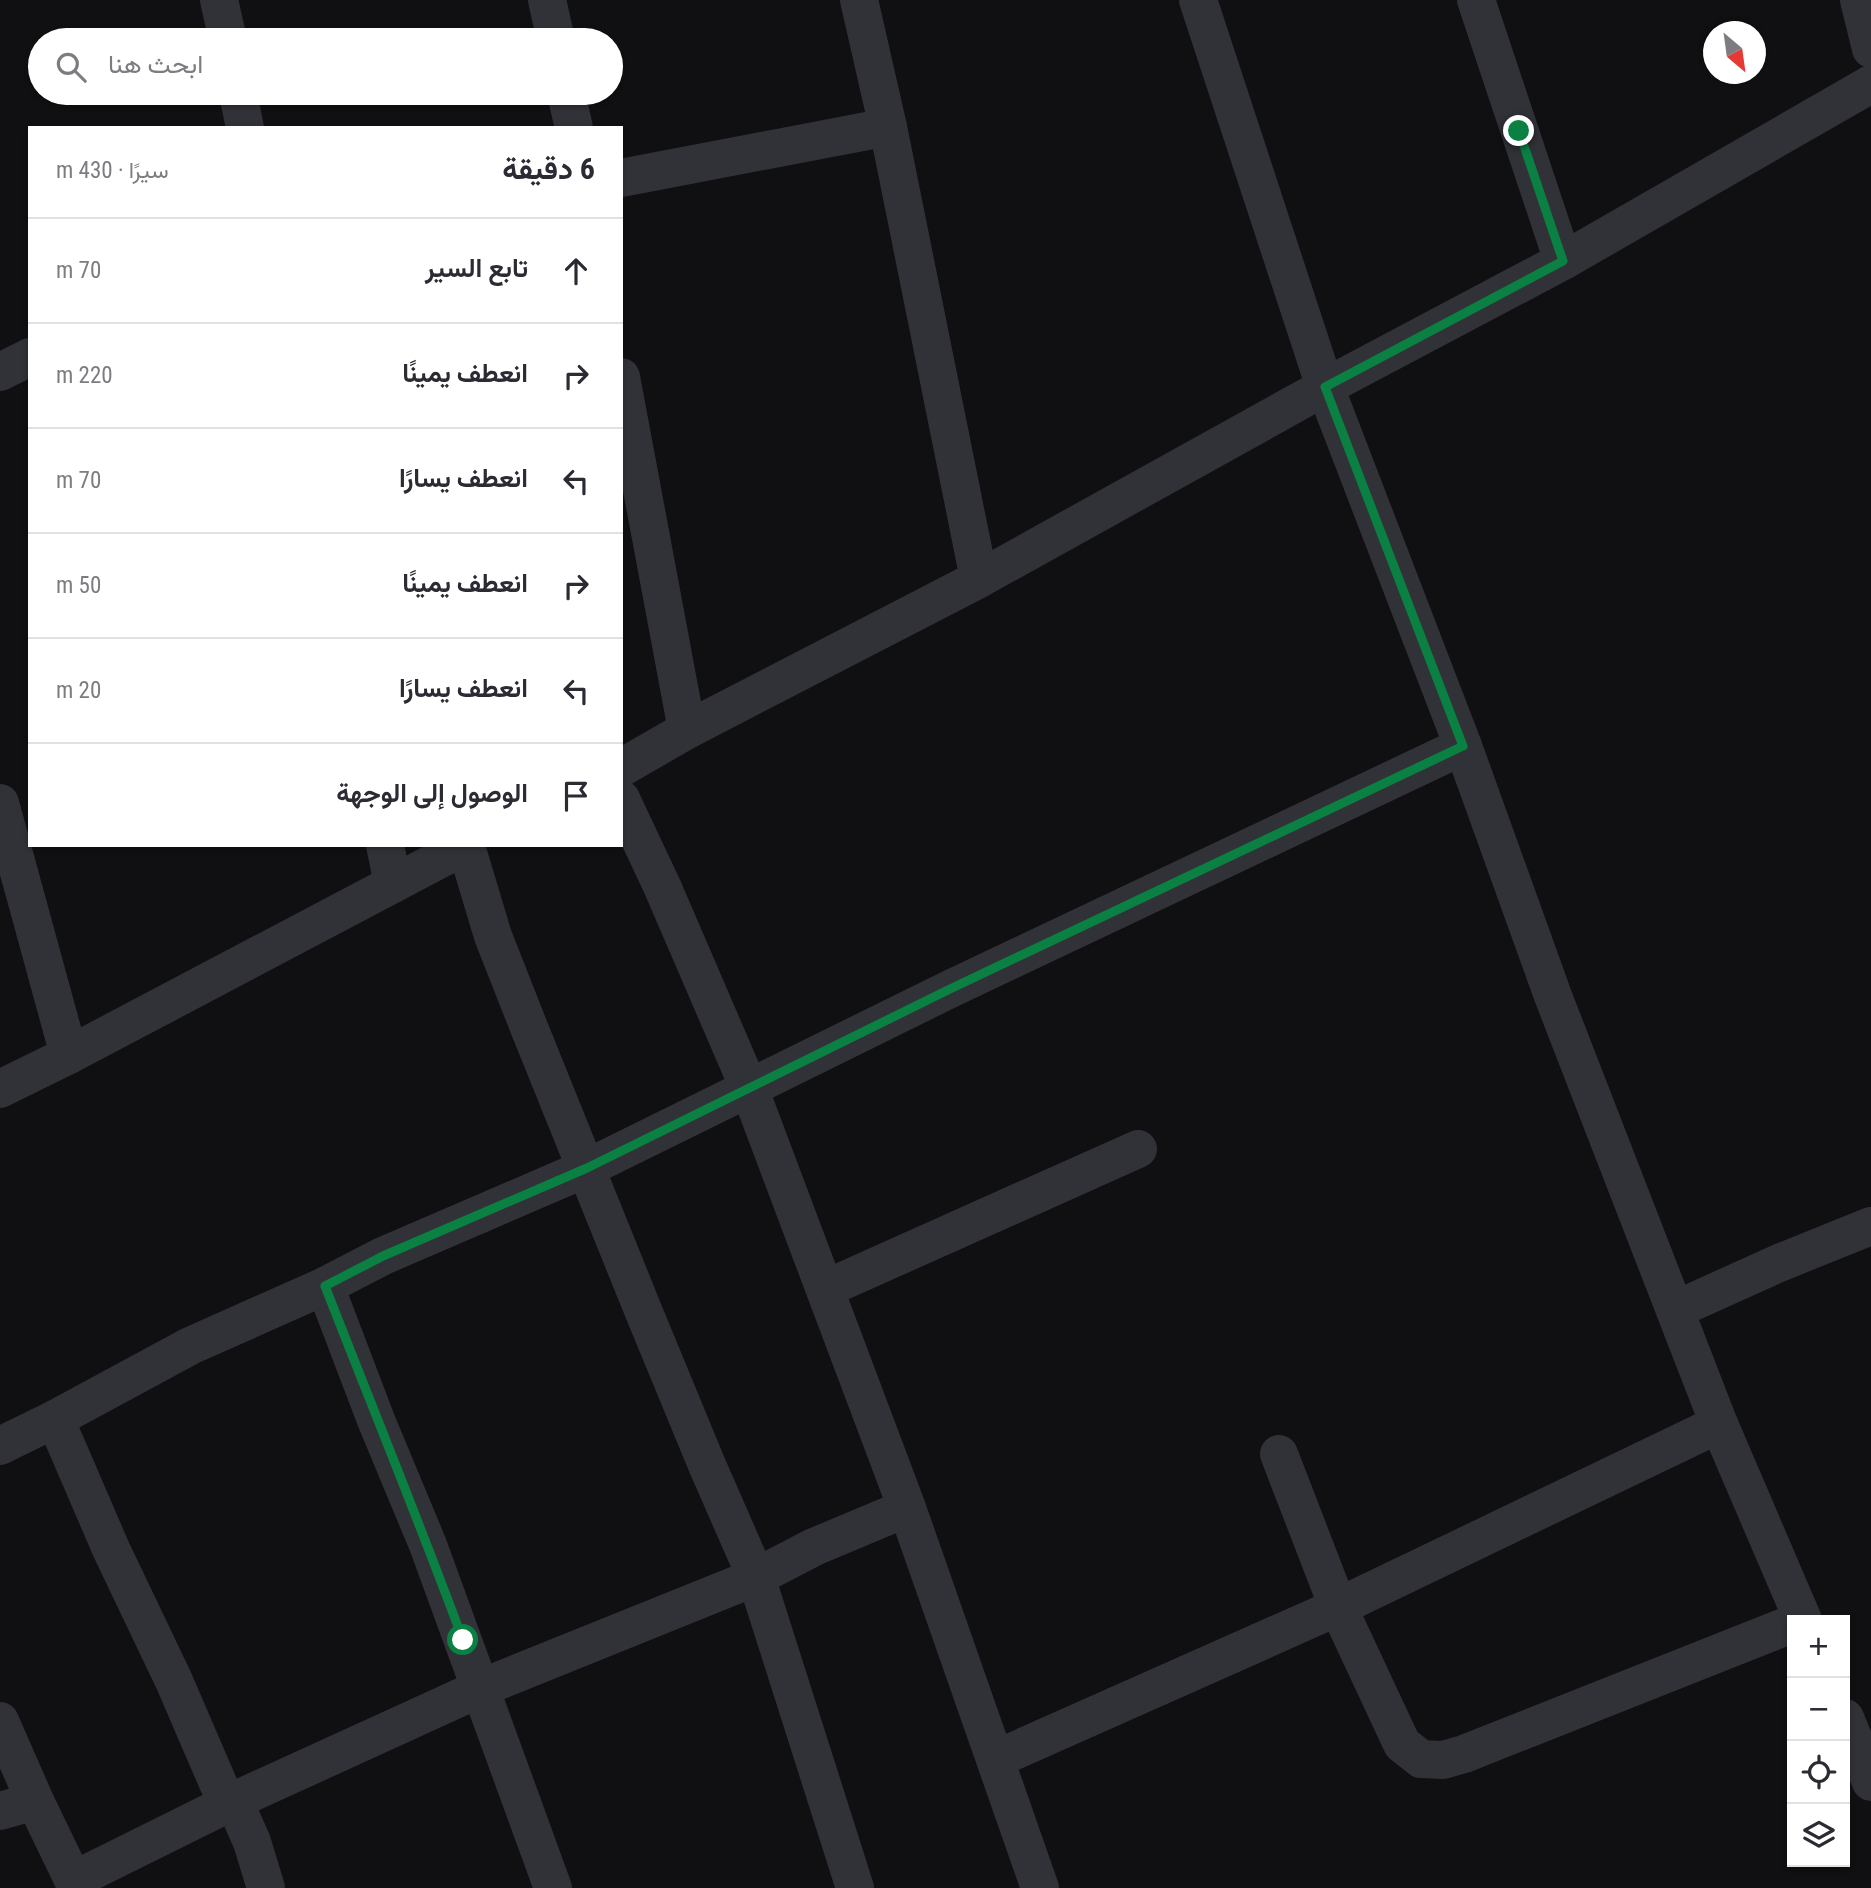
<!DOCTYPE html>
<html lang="ar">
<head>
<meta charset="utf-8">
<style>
  :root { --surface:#fff; --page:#f2f2f3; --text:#2b2b33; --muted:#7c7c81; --line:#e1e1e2 }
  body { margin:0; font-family:"Roboto Condensed",Vazirmatn,sans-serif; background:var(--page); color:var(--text); direction:rtl }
  .controls { position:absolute; right:21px; bottom:21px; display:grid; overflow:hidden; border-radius:0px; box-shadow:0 2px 5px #0004 }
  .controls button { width:63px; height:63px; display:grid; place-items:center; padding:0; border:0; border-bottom:2px solid var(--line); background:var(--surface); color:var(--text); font:35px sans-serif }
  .compass { position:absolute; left:1703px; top:21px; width:63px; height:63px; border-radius:50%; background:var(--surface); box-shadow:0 2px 5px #0004; rotate:151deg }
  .stop { position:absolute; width:21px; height:21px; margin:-16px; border:5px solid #0b8043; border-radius:50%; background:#fff }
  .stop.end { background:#0b8043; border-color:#fff; box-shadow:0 2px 7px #0008 }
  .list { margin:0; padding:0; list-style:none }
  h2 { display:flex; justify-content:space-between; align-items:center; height:91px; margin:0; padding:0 28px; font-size:30px }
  h2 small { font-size:23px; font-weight:400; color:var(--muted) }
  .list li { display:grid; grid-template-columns:46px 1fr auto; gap:21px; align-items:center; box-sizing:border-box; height:105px; padding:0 28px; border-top:2px solid var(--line) }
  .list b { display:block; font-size:26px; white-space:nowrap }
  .list em { font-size:23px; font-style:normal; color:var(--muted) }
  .icon { flex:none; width:38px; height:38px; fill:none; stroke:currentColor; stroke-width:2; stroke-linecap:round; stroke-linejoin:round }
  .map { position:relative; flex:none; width:1871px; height:1888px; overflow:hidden; direction:ltr }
  .search { position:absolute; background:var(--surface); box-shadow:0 2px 5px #0004; left:28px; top:28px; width:595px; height:77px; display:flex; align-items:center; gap:18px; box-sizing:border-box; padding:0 24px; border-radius:38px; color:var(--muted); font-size:26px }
  .panel { position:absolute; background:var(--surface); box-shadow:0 2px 5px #0004; left:28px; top:126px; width:595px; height:721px; border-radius:0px; direction:rtl }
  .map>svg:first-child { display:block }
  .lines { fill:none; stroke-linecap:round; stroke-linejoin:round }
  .minor { stroke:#313237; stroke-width:38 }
  .route { stroke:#0b8043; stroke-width:9 }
</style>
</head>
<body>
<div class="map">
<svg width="1871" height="1888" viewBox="0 0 1871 1888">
  <rect width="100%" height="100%" fill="#101012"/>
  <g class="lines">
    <g class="minor">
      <polyline points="219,0 228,40"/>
      <polyline points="547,0 556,40"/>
      <polyline points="859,0 888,127 979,579"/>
      <polyline points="1198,0 1325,387 1463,746 1553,996 1719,1424 1803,1620"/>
      <polyline points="1476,0 1563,261"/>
      <polyline points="1859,0 1871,49"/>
      <polyline points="238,93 245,128"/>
      <polyline points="566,93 574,128"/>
      <polyline points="621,178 888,127"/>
      <polyline points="0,372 30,357"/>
      <polyline points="621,377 687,730"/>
      <polyline points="621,768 687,730 979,579 1325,387 1563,261 1871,84"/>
      <polyline points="621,799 662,886 749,1088 907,1508 1040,1888"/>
      <polyline points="0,803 69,1055"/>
      <polyline points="385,845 393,884"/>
      <polyline points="466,846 493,936 530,1030 643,1310 707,1465 756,1577 855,1888"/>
      <polyline points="0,1089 69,1055 467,845"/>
      <polyline points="325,1286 376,1420 428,1545 553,1888"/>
      <polyline points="825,1289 1138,1149"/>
      <polyline points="1675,1310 1779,1263 1871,1226"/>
      <polyline points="55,1419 111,1549 174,1681 227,1804"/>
      <polyline points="0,1446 55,1419 190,1346 325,1286 383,1256 587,1168 950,989 1463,746"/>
      <polyline points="1279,1454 1338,1607 1402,1744 1421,1759 1443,1760 1464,1754 1792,1624"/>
      <polyline points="1845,1718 1871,1782"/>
      <polyline points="0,1721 35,1801 77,1888"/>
      <polyline points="996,1759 1338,1607 1719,1424"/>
      <polyline points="234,1801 252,1842 266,1888"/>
      <polyline points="0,1811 35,1801"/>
      <polyline points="74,1880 227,1804 481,1688 756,1577 814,1547 907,1508"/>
    </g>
  </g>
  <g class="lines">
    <path class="route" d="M463,1640C419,1521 371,1404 325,1286L383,1256L587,1168L950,989L1463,746L1325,387L1563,261L1519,131"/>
  </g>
</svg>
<div class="controls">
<button>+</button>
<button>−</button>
<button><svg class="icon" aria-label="locate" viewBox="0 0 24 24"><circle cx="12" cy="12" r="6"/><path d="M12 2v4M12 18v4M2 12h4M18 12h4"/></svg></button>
<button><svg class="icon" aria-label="layers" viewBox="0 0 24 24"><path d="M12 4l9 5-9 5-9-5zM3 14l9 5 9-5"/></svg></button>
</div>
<svg class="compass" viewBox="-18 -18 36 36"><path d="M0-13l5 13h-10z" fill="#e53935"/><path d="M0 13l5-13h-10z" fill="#7c7c81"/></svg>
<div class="stop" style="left:463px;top:1640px"></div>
<div class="stop end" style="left:1519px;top:131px"></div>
<div class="search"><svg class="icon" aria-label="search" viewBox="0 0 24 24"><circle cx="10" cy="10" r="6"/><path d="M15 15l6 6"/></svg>ابحث هنا</div>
<section class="panel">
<h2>6 دقيقة<small>سيرًا · 430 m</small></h2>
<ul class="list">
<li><svg class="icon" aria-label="ahead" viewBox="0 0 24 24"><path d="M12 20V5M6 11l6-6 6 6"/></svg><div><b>تابع السير</b></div><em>70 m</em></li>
<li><svg class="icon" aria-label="right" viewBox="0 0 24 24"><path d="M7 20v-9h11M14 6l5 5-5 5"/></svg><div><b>انعطف يمينًا</b></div><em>220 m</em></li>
<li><svg class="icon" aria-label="left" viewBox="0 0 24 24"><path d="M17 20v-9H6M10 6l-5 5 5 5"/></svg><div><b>انعطف يسارًا</b></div><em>70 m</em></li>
<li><svg class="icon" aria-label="right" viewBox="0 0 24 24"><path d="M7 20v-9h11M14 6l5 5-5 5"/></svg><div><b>انعطف يمينًا</b></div><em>50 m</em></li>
<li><svg class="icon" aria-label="left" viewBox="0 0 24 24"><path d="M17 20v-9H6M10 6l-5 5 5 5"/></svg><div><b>انعطف يسارًا</b></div><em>20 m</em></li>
<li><svg class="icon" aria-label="arrive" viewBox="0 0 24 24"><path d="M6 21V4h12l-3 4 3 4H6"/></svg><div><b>الوصول إلى الوجهة</b></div></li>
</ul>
</section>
</div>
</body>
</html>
